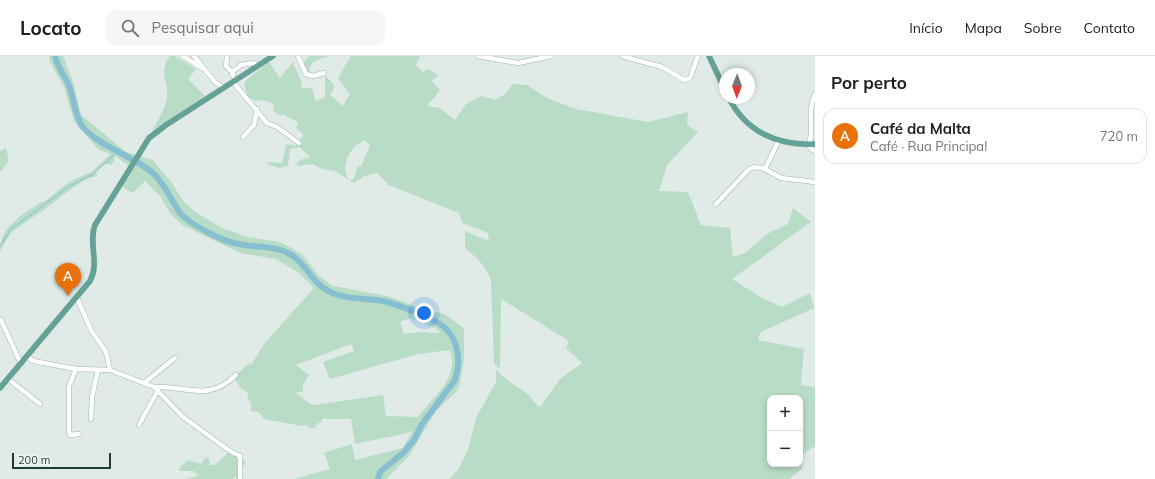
<!DOCTYPE html>
<html lang="pt">
<head>
<meta charset="utf-8">
<style>
  :root { --surface:#fff; --page:#f6f6f6; --text:#202124; --muted:#757577; --line:#e0e0e0; --accent:#111827 }
  body { margin:0; font-family:Mulish,sans-serif; background:var(--page); color:var(--text) }
  .controls { position:absolute; right:12px; bottom:12px; display:grid; overflow:hidden; border-radius:8px; box-shadow:0 2px 6px #0003 }
  .controls button { width:36px; height:36px; display:grid; place-items:center; padding:0; border:0; border-bottom:1px solid var(--line); background:var(--surface); color:var(--text); font:20px sans-serif }
  .compass { position:absolute; left:719px; top:12px; width:36px; height:36px; border-radius:50%; background:var(--surface); box-shadow:0 2px 6px #0003; rotate:181deg }
  .scale { position:absolute; left:12px; bottom:10px; width:99px; box-sizing:border-box; padding-left:4px; border:2px solid #213b36; border-top:0; font-size:11px; line-height:14px; white-space:nowrap; color:#213b36; -webkit-text-stroke:3px #f0f8f5; paint-order:stroke }
  .you { position:absolute; left:424px; top:257px; width:14px; height:14px; margin:-10px; border:3px solid #fff; border-radius:50%; background:#1a73e8; box-shadow:0 0 0 6px #1a73e833 }
  .badge { display:grid; place-items:center; width:26px; height:26px; border-radius:50%; background:var(--accent); color:#fff; font-size:13px; font-weight:700 }
  .pin { position:absolute; translate:-50% -33px; filter:drop-shadow(0 1px 2px #0008) }
  .pin::after { content:''; position:absolute; top:21px; width:14px; height:12px; background:inherit; clip-path:polygon(0 0,100% 0,50% 100%) }
  .list { margin:0; padding:0; list-style:none }
  h2 { display:flex; justify-content:space-between; align-items:center; height:52px; margin:0; padding:0 16px; font-size:17px }
  h2 small { font-size:13px; font-weight:400; color:var(--muted) }
  .list li { display:grid; grid-template-columns:26px 1fr auto; gap:12px; align-items:center; box-sizing:border-box; height:56px; margin:0 8px 8px; padding:0 8px; border:1px solid var(--line); border-radius:12px }
  .list b { display:block; font-size:15px; white-space:nowrap }
  .list p { margin:0; font-size:13px; white-space:nowrap; color:var(--muted) }
  .list em { font-size:13px; font-style:normal; color:var(--muted) }
  .icon { flex:none; width:22px; height:22px; fill:none; stroke:currentColor; stroke-width:2; stroke-linecap:round; stroke-linejoin:round }
  .map { position:relative; flex:none; width:815px; height:423px; overflow:hidden }
  header { display:flex; align-items:center; gap:24px; box-sizing:border-box; height:56px; padding:0 20px; background:var(--surface); border-bottom:1px solid var(--line) }
  header strong { font-size:19px }
  nav { display:flex; gap:22px; margin-inline-start:auto; font-size:14px }
  .search { width:280px; height:36px; background:var(--page); display:flex; align-items:center; gap:10px; box-sizing:border-box; padding:0 14px; border-radius:12px; color:var(--muted); font-size:15px }
  main { display:flex }
  aside { flex:1; background:var(--surface) }
  .map>svg:first-child { display:block }
  .green { fill:#b8dcc5; fill-rule:evenodd }
  .lines { fill:none; stroke-linecap:round; stroke-linejoin:round }
  .stream { stroke:#87bfd1; stroke-width:1 }
  .river { stroke:#87bfd1; stroke-width:6 }
  .minor-casing { stroke:#a3b3ae; stroke-width:5.5 }
  .major-casing { stroke:#c1c8c7; stroke-width:6 }
  .minor { stroke:#fff; stroke-width:4.5 }
  .major { stroke:#64a196; stroke-width:5.5 }
</style>
</head>
<body>
<header>
<strong>Locato</strong>
<div class="search"><svg class="icon" aria-label="search" viewBox="0 0 24 24"><circle cx="10" cy="10" r="6"/><path d="M15 15l6 6"/></svg>Pesquisar aqui</div>
<nav><a>Início</a><a>Mapa</a><a>Sobre</a><a>Contato</a></nav>
</header>
<main>
<div class="map">
<svg width="815" height="423" viewBox="0 0 815 423">
  <rect width="100%" height="100%" fill="#e0ebe7"/>
  <g class="green">
    <path d="M49,0H63L73,26L81,59L126,96L136,99L129,110L115,100L114,105L111,109L105,108L96,116L97,120C80,123 68,136 54,146C42,155 29,164 16,173L11,177L0,195C0,171 21,160 39,147L45,145L69,126L93,115L110,98L98,93L74,65L64,31L50,6Z"/>
    <path d="M170,0H175L196,13L188,23L205,40L152,76C157,65 165,54 167,42C170,28 157,18 170,0Z"/>
    <path d="M309,0H329C316,5 310,3 309,19L302,9Z"/>
    <path d="M351,0H420L416,9L423,16L429,13L438,19L432,25L440,34L427,50L440,52L455,64L466,48L481,40L495,44L505,38L513,28L527,29L547,42L576,53L648,66L688,56L687,69L698,76L667,109L659,135L688,136L701,169L730,172L733,201L745,197L767,178L788,168L793,152L811,166L732,223L762,242L782,251L810,237L814,252L761,276L758,284L804,293L801,329L815,331V390L804,397L802,413L789,423H449L458,414L468,394L476,362L496,326V313C505,324 515,329 526,337C532,341 534,348 540,351L560,323L582,307L566,292L569,285L501,243L500,313L494,308L491,224C486,210 477,202 465,192V175L489,185L488,177L462,167L459,157L389,129L377,117L364,120L354,127L335,115L322,113L313,108L298,110L296,108L300,104L310,101L300,91L290,93L288,110L279,112L267,108L268,106L282,107L286,88L295,90L303,80L302,77L296,72L298,66L282,58L280,60L273,55L274,48L263,44L256,45L248,41L244,29L246,24L269,6L280,22L293,6L302,27L301,32H312L316,46L325,41V19L335,30L330,39L343,50L350,38L338,22ZM364,84L370,89L361,111L358,110L353,124H349C339,111 350,91 364,84ZM770,342H800V408H770Z"/>
    <polygon points="6,92 9,105 0,116 0,95"/>
    <path d="M139,100L153,104L171,126L184,146L195,156L222,172L248,181L280,186L290,191L303,199L319,220L333,230L388,240L422,253L444,258L464,272V302L460,327L457,335L436,355L409,400L386,423H294L330,413L324,397L352,388L355,404L403,392L412,376L355,388L351,363H322V366L318,367L315,372H309L307,369L302,370L264,363L259,356L251,355V346L247,343L249,337L241,333L234,321L249,307L251,309L264,288L314,232L299,217L276,203L240,197L182,169L170,157L160,140L145,125L133,137L122,131ZM410,262L435,272L441,277L418,276L404,278L400,266ZM351,288L354,295L323,306L330,323L418,298L450,294C460,322 433,340 418,361L386,360L383,339L315,349L310,348L296,337L303,335V329L309,319L296,309Z"/>
    <polygon points="230,395 240,400 246,408 239,412 240,423 236,423 236,420 232,423 185,423 198,420 194,415 179,415 180,411 188,404 201,408 206,401 208,402 210,409 215,409"/>
  </g>
  <g class="lines">
    <polyline class="stream" points="0,190 11,173 68,131 93,118 112,101 116,94"/>
    <path class="river" d="M55,0C57,10 63,18 68,27C74,40 74,58 82,70C98,90 133,100 153,117C165,128 171,144 180,157C188,167 204,174 215,180C227,186 240,189 253,190C264,191 275,191 286,196C307,205 310,229 335,238C351,244 368,242 383,245C399,249 432,261 444,271C459,284 461,306 455,324L422,368L414,384L404,396L380,416L378,423"/>
    <g class="minor-casing">
      <g id="minor">
        <polyline points="183,0 202,12"/>
        <polyline points="194,0 215,26 224,32"/>
        <polyline points="298,0 306,18 313,20 324,17"/>
        <polyline points="478,0 518,7 551,0"/>
        <polyline points="622,0 662,11 684,24 690,22 698,0"/>
        <polyline points="227,1 226,10 232,16"/>
        <polyline points="233,20 232,16 241,9 254,7 257,10"/>
        <polyline points="233,26 267,67 277,71 299,87"/>
        <path d="M815,38C808,56 812,60 811,77C811,83 808,87 811,93L815,95"/>
        <polyline points="243,81 254,69 257,53"/>
        <polyline points="765,113 781,122 815,126"/>
        <polyline points="716,148 749,113 754,111 765,113 779,84"/>
        <polyline points="77,242 91,274 106,296 110,314"/>
        <polyline points="1,264 21,308"/>
        <polyline points="27,300 33,305 76,313 110,314 154,331 183,361 230,395 240,400 240,423"/>
        <polyline points="76,313 69,330 69,375 70,379 79,378"/>
        <polyline points="8,323 40,348"/>
        <polyline points="144,327 175,302"/>
        <path d="M154,331C187,329 208,347 236,319"/>
        <polyline points="91,363 92,341 98,314"/>
        <polyline points="139,369 158,334"/>
      </g>
    </g>
    <g class="major-casing">
      <g id="major">
        <polyline points="709,0 725,34"/>
        <path d="M729,42C746,76 778,90 815,88"/>
        <path d="M0,332L90,225C100,207 88,188 95,169L149,82L166,69L273,0"/>
      </g>
    </g>
    <use href="#minor" class="minor"/>
    <use href="#major" class="major"/>
  </g>
</svg>
<div class="controls">
<button>+</button>
<button>−</button>
</div>
<svg class="compass" viewBox="-18 -18 36 36"><path d="M0-13l5 13h-10z" fill="#e53935"/><path d="M0 13l5-13h-10z" fill="#757577"/></svg>
<div class="scale">200 m</div>
<div class="you"></div>
<div class="pin badge" style="left:68px;top:240px;background:#e8710a">A</div>
</div>
<aside>
<h2>Por perto<small></small></h2>
<ul class="list">
<li><span class="badge" style="background:#e8710a">A</span><div><b>Café da Malta</b><p>Café · Rua Principal</p></div><em>720 m</em></li>
</ul>
</aside>
</main>
</body>
</html>
